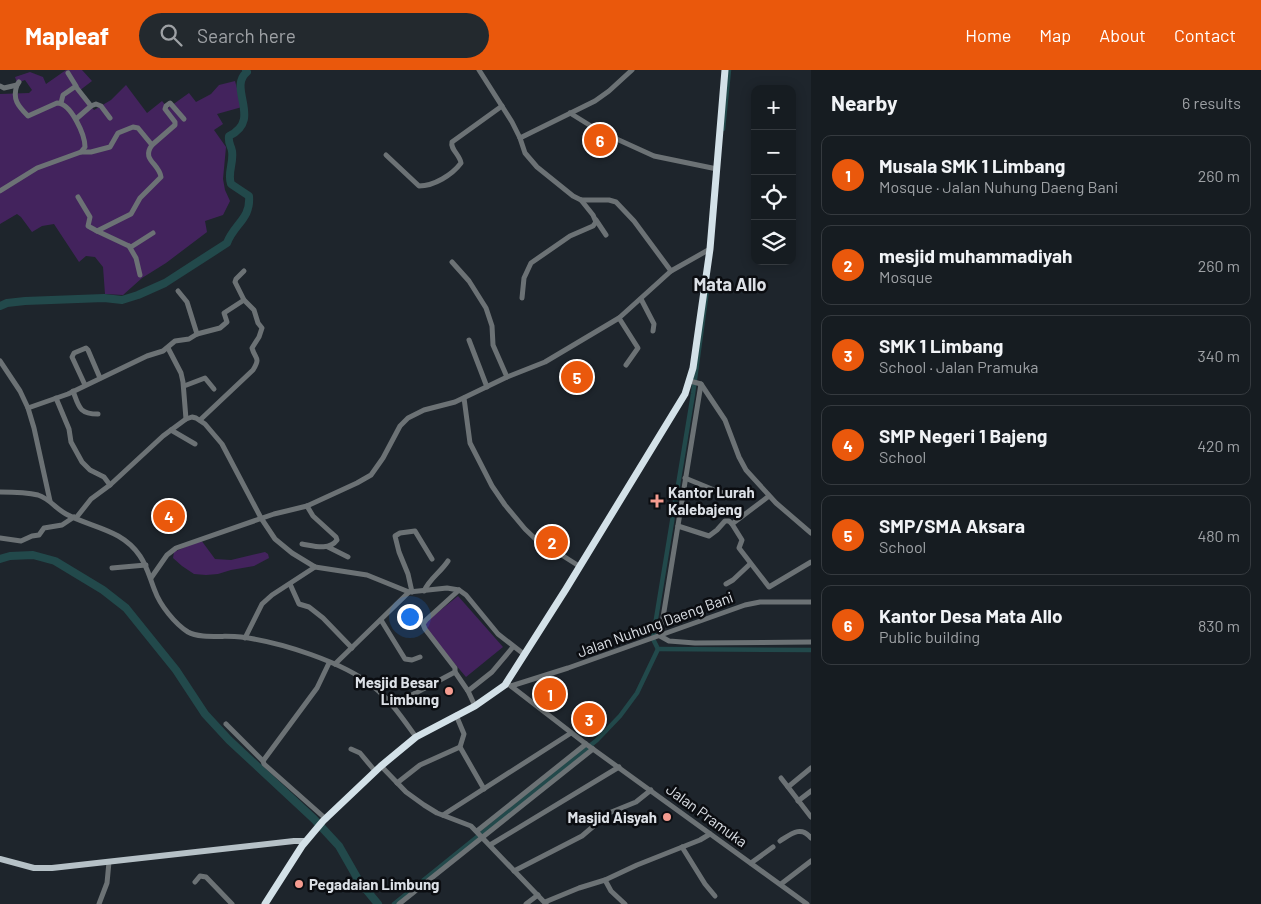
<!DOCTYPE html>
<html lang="en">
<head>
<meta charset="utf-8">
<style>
  :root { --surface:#161c21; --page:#23292e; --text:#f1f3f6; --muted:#9ea1a5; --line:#353a3f; --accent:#ea580c }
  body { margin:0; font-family:Barlow,sans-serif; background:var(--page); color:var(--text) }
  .controls { position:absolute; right:15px; top:15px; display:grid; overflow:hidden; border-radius:10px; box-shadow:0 2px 12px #0003 }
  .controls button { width:45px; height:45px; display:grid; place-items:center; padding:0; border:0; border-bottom:1px solid var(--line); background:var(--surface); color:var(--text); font:25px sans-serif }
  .you { position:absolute; left:409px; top:546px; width:18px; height:18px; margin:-12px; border:4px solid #fff; border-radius:50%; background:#1a73e8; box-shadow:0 0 0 8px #1a73e833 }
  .badge { display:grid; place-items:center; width:32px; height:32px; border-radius:50%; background:var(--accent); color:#fff; font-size:16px; font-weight:700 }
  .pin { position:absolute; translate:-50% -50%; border:2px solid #fff; box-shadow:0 1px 5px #0006 }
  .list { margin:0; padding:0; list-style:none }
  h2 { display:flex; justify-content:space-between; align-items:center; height:65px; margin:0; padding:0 20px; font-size:21px }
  h2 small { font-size:16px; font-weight:400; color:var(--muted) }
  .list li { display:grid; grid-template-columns:32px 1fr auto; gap:15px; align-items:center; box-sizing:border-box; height:80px; margin:0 10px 10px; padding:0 10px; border:1px solid var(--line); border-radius:10px }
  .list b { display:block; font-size:19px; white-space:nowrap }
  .list p { margin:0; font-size:16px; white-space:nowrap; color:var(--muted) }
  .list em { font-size:16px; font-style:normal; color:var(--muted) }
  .icon { flex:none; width:28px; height:28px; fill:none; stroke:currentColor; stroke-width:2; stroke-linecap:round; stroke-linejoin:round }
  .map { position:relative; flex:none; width:811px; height:834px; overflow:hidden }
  header { display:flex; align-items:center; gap:30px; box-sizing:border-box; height:70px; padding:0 25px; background:var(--accent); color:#fff }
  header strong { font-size:24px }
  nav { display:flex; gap:28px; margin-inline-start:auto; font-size:18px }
  .search { width:350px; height:45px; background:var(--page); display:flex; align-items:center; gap:12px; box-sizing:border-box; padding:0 18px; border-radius:28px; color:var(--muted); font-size:19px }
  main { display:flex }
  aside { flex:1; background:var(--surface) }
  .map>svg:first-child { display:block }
  .green { fill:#43235d }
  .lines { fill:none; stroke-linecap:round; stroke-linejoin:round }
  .canal { stroke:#22494b; stroke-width:4.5 }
  .river { stroke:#22494b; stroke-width:8 }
  .minor { stroke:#6c7275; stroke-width:5 }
  .major { stroke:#b6c1c7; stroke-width:6 }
  .highway { stroke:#d3e1e8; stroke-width:7 }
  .poi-dot { fill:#f59c90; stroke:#0b0d11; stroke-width:2 }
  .labels { text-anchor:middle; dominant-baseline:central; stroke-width:5; stroke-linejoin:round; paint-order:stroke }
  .poi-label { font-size:15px; font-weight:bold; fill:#dce0e6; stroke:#0b0d11; text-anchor:start }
  .street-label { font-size:15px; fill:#dce0e6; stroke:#0b0d11 }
  .quarter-label { font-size:18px; font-weight:bold; fill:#dce0e6; stroke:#0b0d11 }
</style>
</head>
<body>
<header>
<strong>Mapleaf</strong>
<div class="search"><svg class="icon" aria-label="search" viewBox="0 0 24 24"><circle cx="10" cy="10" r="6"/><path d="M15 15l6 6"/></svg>Search here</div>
<nav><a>Home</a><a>Map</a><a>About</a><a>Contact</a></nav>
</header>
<main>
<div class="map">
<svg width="811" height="834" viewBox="0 0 811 834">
  <rect width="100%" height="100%" fill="#1e252c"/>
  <g class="green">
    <polygon points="66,0 82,0 92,11 79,21 94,40 111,30 126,15 147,43 162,31 168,38 189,23 196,32 211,24 219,15 235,11 242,37 217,44 223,54 214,60 226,77 223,109 225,120 230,131 223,145 205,151 207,162 166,193 142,208 123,225 105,224 103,197 95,187 86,186 79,192 54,154 42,156 32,162 21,147 17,144 0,154 0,24 29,23 32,20 25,10 17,13 15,7 30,2 43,7 46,14"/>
    <polygon points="201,470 215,489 231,490 265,482 268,484 269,488 254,496 231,500 218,504 206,505 194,504 182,496 173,488 174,482"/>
    <polygon points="458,526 503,577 466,607 422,555"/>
  </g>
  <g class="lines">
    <g class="canal">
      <polyline points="723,59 729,0"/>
      <polyline points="658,579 653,569 654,561 693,324 708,213"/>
      <polyline points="658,579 811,580"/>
      <polyline points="394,834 597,670 620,646 637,623 658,579"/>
    </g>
    <g class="river">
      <path d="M0,236L7,233L25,231L104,228L122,230L138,225L165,213L227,173C234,154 251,149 249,126L231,114C227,103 234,93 232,81C231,75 228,74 229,66C263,50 227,18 247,2L246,0"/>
      <polyline points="0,489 10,486 33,485 55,491 103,520 126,538 176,600 205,644 229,670 314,749 339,776 359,811 378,834"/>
    </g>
    <g class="minor">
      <polyline points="479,0 512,52 520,68 525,83 537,97 573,126 581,130 609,130 616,132 634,151 671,201"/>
      <polyline points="0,16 4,18 17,15 19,12"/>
      <polyline points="76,17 91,36 96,34 101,36 110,48"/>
      <polyline points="61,33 63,25 76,16 68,3"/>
      <polyline points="570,43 599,61 654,86 717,99"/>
      <polyline points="76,49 91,36"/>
      <polyline points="520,68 595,31 609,21 632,0"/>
      <polyline points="81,82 91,82 110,77 118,63 133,57 138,58 152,75 175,55 175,52 165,39 166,36 170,33 184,49"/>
      <path d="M386,85L419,116C434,116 452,105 461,93C460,85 450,79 452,72L502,36"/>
      <path d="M0,121L37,98L81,82L85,77C85,65 71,33 57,33L28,46C18,36 12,29 17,15"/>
      <path d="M78,127L90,147L88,156L97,161L131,144L140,128L161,107C159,93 141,90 152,75"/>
      <polyline points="596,150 606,165"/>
      <polyline points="97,161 131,177 153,163"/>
      <polyline points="129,176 136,188 140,205"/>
      <polyline points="452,192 469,211 486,238 492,256 493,275 507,307"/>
      <polyline points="178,221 187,232 197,264"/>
      <polyline points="522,228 524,208 531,193 570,166 593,156 596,152 593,145 581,130"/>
      <polyline points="641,229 654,254 653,261"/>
      <polyline points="619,248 638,278 626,295"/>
      <polyline points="469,270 487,317"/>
      <polyline points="168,278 181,303 183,312 186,349"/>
      <polyline points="0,291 20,321 28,338 34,358 50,431"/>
      <polyline points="690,311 701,314 725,350 739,387 746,400 776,433 811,463"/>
      <polyline points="701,314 660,566 669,571 695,573 811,572"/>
      <polyline points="85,315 72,287 74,283 86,278 88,280 100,308"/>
      <polyline points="184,316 205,308 214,319"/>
      <path d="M73,321C79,337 79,344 98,344"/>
      <polyline points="56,328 69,359 71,372 82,392 90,400 104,407 110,415"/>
      <polyline points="464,328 470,373 492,416 505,435 525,459 547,480 560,484 579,496"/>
      <polyline points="28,338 68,324 147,286 163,281 175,271 189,269 197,264 220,258 227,252 224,243 244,230 235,212 236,209 244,201"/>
      <path d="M200,350L253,300C261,287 255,289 252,278L259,267L262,258L258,253L254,240L244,230"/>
      <polyline points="171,360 195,374"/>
      <polyline points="685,408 719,422 724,423 727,421"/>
      <path d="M0,422C13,422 26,422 38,425C50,429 55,438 66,444C92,458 122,459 140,486C148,498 150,509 155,521C160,535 175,554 188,562C200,569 226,565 241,567C280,572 344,592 374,617C391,631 403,649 416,667"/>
      <polyline points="76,448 91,429 110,415 163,366 186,349 192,347 196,348 205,354 222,374 261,448 275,469 292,483 315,497 367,505 409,522 447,518 459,520 466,525 498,564 525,585"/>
      <polyline points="732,454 742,470 739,478 769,517 811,492"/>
      <polyline points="678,456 709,466 717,460 725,451 729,451 732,454 769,426"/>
      <polyline points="0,468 21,471 32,466 39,465 44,458 62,455 74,447"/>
      <path d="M302,474C314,476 329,481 337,470L336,467L313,446L307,436"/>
      <polyline points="328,477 348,487"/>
      <polyline points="112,498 146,495"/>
      <polyline points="151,508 167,485 176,478 274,444 307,436 357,413 371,405 383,388 400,356 408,348 424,340 455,332 507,307 545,292 619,248 671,201 710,179"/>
      <polyline points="290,514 299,534 309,537 323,548 352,578"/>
      <polyline points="726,514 733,510 750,494"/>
      <path d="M424,521C430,508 440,503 448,491"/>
      <polyline points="412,522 408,504 399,482 395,466 400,463 415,461 432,489"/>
      <polyline points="381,550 405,589 412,590 420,587"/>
      <polyline points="245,568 262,534 272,525 315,497"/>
      <polyline points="335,594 409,522"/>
      <polyline points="455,602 468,621 475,636"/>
      <polyline points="507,613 586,674 807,834"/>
      <polyline points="511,616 568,598 745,535 760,532 811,532"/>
      <polyline points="468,621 492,602 513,577"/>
      <polyline points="393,635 455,602 455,598 425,559 423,554 426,550 459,520"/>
      <polyline points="456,645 464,664 460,677 484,719"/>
      <polyline points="226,654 263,691"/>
      <polyline points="351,679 360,683 375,701"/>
      <polyline points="381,696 406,722 424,735 437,743 471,756 546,834"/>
      <polyline points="811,698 788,717 811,747"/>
      <polyline points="781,708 788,717"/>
      <polyline points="397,713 420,695 460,677"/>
      <polyline points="798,731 811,721"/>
      <polyline points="443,745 571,663"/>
      <polyline points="326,749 264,694 263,691 317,618 329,593"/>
      <polyline points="477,761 586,674"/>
      <path d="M780,771C791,764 801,755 811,768"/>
      <polyline points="490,775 619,697"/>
      <polyline points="682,777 705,814 715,826"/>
      <polyline points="751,793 773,777"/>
      <polyline points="514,801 582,766 609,743 636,732 651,720"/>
      <polyline points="605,810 611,821 625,834"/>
      <polyline points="195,812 200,806 206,807 232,834"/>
      <polyline points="781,814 811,791"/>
      <polyline points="545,832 579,818 605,810 637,795 700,770 710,764"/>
      <polyline points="99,834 107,813 109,792"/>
      <polyline points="399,834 593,679"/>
      <polyline points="526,834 538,825"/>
    </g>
    <polyline class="major" points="0,789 34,798 52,798 294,771 305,771"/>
    <polyline class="highway" points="265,834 302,776 323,751 381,696 416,667 475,636 505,615 566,519 685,324 693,298 710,179 725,0"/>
  </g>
  <g class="poi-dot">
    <path d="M654.5 423.5h5v5h5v5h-5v5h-5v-5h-5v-5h5z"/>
    <circle cx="449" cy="621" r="5"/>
    <circle cx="667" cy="747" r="5"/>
    <circle cx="299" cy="814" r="5"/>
  </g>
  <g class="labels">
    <g class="poi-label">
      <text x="668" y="422">Kantor Lurah<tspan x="668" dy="17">Kalebajeng</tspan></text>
      <text x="439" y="612" text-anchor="end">Mesjid Besar<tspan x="439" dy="17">Limbung</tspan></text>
      <text x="657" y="747" text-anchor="end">Masjid Aisyah</text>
      <text x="309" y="814">Pegadaian Limbung</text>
    </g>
    <g class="street-label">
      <text transform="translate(655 554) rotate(-20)">Jalan Nuhung Daeng Bani</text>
      <text transform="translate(707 745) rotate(36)">Jalan Pramuka</text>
    </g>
    <g class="quarter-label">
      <text x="730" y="214">Mata Allo</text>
    </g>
  </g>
</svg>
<div class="controls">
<button>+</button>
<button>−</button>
<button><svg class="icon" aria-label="locate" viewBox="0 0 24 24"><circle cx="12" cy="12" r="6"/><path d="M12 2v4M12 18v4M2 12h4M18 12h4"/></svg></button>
<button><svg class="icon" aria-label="layers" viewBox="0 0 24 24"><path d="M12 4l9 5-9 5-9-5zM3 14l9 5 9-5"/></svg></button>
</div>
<div class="you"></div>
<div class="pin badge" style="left:550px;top:624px">1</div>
<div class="pin badge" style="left:552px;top:472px">2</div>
<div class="pin badge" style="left:589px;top:649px">3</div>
<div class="pin badge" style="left:169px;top:446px">4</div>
<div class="pin badge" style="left:577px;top:307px">5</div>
<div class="pin badge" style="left:600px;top:70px">6</div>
</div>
<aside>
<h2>Nearby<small>6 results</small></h2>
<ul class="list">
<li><span class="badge">1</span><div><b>Musala SMK 1 Limbang</b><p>Mosque · Jalan Nuhung Daeng Bani</p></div><em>260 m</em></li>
<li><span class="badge">2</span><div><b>mesjid muhammadiyah</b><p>Mosque</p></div><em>260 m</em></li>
<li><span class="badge">3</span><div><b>SMK 1 Limbang</b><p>School · Jalan Pramuka</p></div><em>340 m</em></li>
<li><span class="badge">4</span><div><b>SMP Negeri 1 Bajeng</b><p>School</p></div><em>420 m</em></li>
<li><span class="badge">5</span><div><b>SMP/SMA Aksara</b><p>School</p></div><em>480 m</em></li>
<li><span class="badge">6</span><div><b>Kantor Desa Mata Allo</b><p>Public building</p></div><em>830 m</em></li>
</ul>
</aside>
</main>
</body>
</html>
